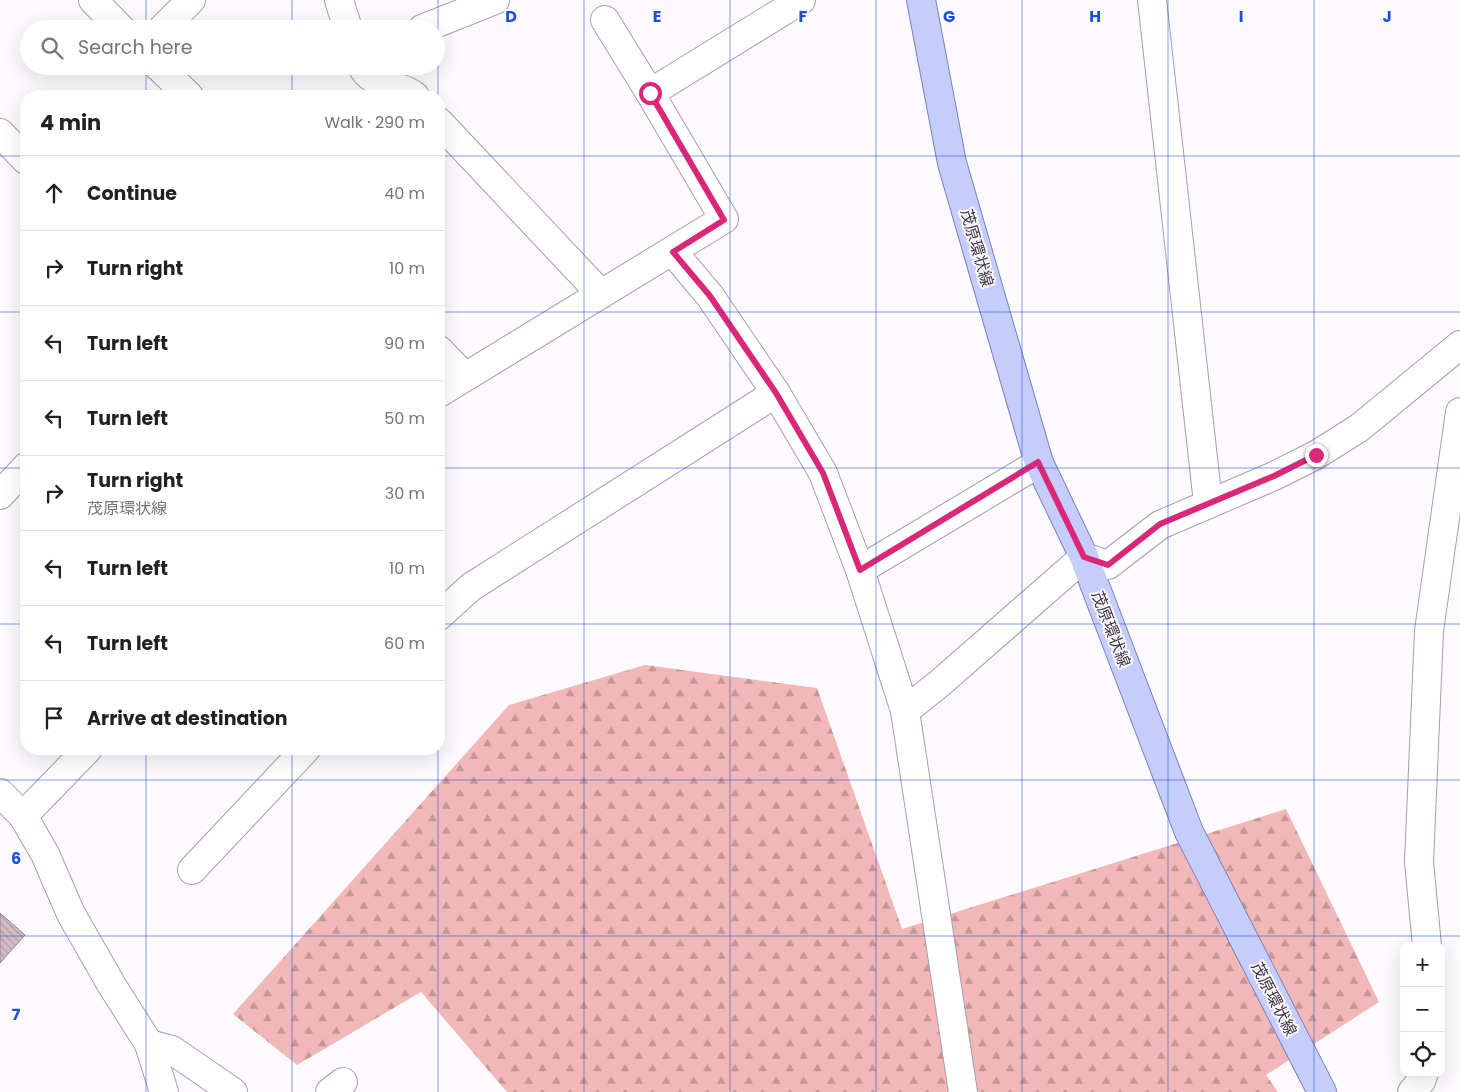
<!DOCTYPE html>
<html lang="en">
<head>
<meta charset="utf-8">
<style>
  :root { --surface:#fff; --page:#f2f2f2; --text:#202124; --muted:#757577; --line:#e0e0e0 }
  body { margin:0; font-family:Poppins,"Noto Sans JP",sans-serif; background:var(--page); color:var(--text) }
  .controls { position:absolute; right:15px; bottom:15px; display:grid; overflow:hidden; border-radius:10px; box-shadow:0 5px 20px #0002 }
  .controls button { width:45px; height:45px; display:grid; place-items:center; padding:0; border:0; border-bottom:1px solid var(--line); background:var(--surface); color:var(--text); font:25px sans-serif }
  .stop { position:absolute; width:15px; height:15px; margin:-11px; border:4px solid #db2777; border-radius:50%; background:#fff }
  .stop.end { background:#db2777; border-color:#fff; box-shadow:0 1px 5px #0008 }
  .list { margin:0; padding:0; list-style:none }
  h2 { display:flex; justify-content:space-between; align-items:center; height:65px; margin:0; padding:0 20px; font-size:21px }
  h2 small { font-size:16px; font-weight:400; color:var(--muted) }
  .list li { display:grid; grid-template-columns:32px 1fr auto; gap:15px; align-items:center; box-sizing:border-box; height:75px; padding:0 20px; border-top:1px solid var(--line) }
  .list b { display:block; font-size:19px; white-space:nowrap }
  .list p { margin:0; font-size:16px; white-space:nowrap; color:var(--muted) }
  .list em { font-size:16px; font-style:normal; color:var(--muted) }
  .icon { flex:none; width:28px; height:28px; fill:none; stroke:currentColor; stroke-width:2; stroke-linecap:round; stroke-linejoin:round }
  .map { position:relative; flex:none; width:1460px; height:1092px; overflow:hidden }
  .search { position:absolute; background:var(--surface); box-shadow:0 5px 20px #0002; left:20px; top:20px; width:425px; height:55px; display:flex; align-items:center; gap:12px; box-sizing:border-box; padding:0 18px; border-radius:28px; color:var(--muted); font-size:19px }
  .panel { position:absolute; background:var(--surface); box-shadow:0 5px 20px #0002; left:20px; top:90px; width:425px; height:665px; border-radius:20px }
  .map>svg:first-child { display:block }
  .forest { fill:url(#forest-firs) }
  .building { fill:url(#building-back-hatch); stroke:#97808c }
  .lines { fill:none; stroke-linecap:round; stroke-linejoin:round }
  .minor-casing { stroke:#a79cb1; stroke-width:30 }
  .major-casing { stroke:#7a82b9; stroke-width:30 }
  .minor { stroke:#fff; stroke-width:28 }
  .major { stroke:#c4cdfc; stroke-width:28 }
  .route { stroke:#db2777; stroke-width:6 }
  .grid { fill:none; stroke:#1d4ed8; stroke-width:1; stroke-opacity:0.55 }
  .labels { text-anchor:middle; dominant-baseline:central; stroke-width:4; stroke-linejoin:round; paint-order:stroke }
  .street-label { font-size:16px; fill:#3c3740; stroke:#fcfaff }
  .grid-label { font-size:16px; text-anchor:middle; font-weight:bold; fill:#1d4ed8; stroke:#fcfaff; stroke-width:4; stroke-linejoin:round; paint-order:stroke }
</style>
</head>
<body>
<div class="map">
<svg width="1460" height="1092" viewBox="0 0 1460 1092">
  <defs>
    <pattern id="forest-firs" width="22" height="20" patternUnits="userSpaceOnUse" patternTransform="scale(1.25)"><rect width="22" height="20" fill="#f2b8b7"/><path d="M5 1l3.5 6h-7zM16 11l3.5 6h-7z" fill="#c59696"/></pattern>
    <pattern id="building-back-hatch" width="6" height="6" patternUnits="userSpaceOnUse" patternTransform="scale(1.25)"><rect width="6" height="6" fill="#d4bbc8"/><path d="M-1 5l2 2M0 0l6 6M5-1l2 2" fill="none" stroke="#ad99a4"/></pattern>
  </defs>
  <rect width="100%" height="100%" fill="#fcfaff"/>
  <polygon class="forest" points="645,665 817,688 902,929 1286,809 1379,1002 1266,1075 1278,1092 507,1092 421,992 297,1065 233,1014 509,705"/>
  <polygon class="building" points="0,913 25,935 0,963"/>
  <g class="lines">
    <g class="minor-casing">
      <g id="minor">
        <polyline points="93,0 121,29"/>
        <polyline points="339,0 348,29"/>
        <polyline points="1152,0 1208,503"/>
        <polyline points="162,29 191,0"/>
        <polyline points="422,29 495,0"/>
        <polyline points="158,66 189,96"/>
        <path d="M362,66C370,86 399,83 415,96"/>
        <polyline points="650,93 801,0"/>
        <polyline points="439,122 601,294"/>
        <polyline points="0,133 26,160"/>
        <polyline points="673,252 710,296 776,393 823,473 860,570 905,711 963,1092"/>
        <polyline points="439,350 465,377"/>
        <polyline points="439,393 724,219 650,93 605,20"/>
        <polyline points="0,495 26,467"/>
        <polyline points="860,570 1039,463"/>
        <polyline points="439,616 471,587 776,393"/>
        <polyline points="905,711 940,683 1084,557 1108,565 1160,525 1274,476 1316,455 1359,428 1460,345"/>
        <polyline points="0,793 23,816 45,854 71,914 111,984 149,1044 164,1092"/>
        <polyline points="23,816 88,749"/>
        <polyline points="192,870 306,749"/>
        <polyline points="1427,946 1419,862 1429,631 1460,412"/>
        <polyline points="149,1044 172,1050 233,1092"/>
        <polyline points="330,1092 343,1082"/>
        <polyline points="1412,1092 1421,1081 1424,1073"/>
      </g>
    </g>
    <g class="major-casing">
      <polyline id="major" points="921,0 952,163 1039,463 1084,557 1189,832 1322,1092"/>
    </g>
    <use href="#minor" class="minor"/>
    <use href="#major" class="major"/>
  </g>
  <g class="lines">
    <polyline class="route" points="650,93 724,220 673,252 710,296 776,393 823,473 860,570 1038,462 1084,557 1108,565 1160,524 1274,476 1316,455"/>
  </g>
  <path class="grid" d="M146,0V29M292,0V29M438,0V96M584,0V1092M730,0V1092M876,0V1092M1022,0V1092M1168,0V1092M1314,0V1092M146,66V96M292,66V96M0,156H26M439,156H1460M0,312H26M439,312H1460M0,468H26M439,468H1460M0,624H26M439,624H1460M146,749V1092M292,749V1092M438,749V1092M0,780H1460M0,936H1460"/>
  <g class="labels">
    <g class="street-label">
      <text transform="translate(977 248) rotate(74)">茂原環状線</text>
      <text transform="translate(1111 629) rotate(69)">茂原環状線</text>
      <text transform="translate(1274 999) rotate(63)">茂原環状線</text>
    </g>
  </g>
  <g class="grid-label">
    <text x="511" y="22">D</text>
    <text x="657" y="22">E</text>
    <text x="803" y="22">F</text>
    <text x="949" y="22">G</text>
    <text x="1095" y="22">H</text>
    <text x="1241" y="22">I</text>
    <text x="1387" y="22">J</text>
    <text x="16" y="864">6</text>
    <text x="16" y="1020">7</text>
  </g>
</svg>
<div class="controls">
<button>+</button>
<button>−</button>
<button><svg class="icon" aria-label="locate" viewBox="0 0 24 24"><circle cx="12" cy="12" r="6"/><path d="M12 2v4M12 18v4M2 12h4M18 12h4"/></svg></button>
</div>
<div class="stop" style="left:650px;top:93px"></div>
<div class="stop end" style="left:1316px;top:455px"></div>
<div class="search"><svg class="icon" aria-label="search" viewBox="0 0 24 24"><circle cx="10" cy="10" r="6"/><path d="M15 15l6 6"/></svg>Search here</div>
<section class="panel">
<h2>4 min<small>Walk · 290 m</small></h2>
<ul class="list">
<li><svg class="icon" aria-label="ahead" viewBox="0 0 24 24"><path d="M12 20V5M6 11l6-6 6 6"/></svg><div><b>Continue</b></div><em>40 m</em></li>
<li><svg class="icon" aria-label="right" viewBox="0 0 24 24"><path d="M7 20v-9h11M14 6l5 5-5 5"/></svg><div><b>Turn right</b></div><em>10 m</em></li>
<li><svg class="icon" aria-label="left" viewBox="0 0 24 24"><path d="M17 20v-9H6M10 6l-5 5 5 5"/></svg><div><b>Turn left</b></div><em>90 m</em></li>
<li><svg class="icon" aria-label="left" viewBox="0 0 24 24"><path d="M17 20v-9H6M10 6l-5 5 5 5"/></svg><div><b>Turn left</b></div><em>50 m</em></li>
<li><svg class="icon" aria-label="right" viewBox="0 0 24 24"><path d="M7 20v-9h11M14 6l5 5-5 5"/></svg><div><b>Turn right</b><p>茂原環状線</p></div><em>30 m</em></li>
<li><svg class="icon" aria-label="left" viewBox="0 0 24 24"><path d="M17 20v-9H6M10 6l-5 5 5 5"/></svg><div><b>Turn left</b></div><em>10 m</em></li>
<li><svg class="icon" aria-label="left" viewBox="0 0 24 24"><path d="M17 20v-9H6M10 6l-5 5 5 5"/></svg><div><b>Turn left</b></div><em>60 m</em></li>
<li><svg class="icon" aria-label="arrive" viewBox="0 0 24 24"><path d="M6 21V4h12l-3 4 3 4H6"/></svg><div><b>Arrive at destination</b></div></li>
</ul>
</section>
</div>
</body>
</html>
